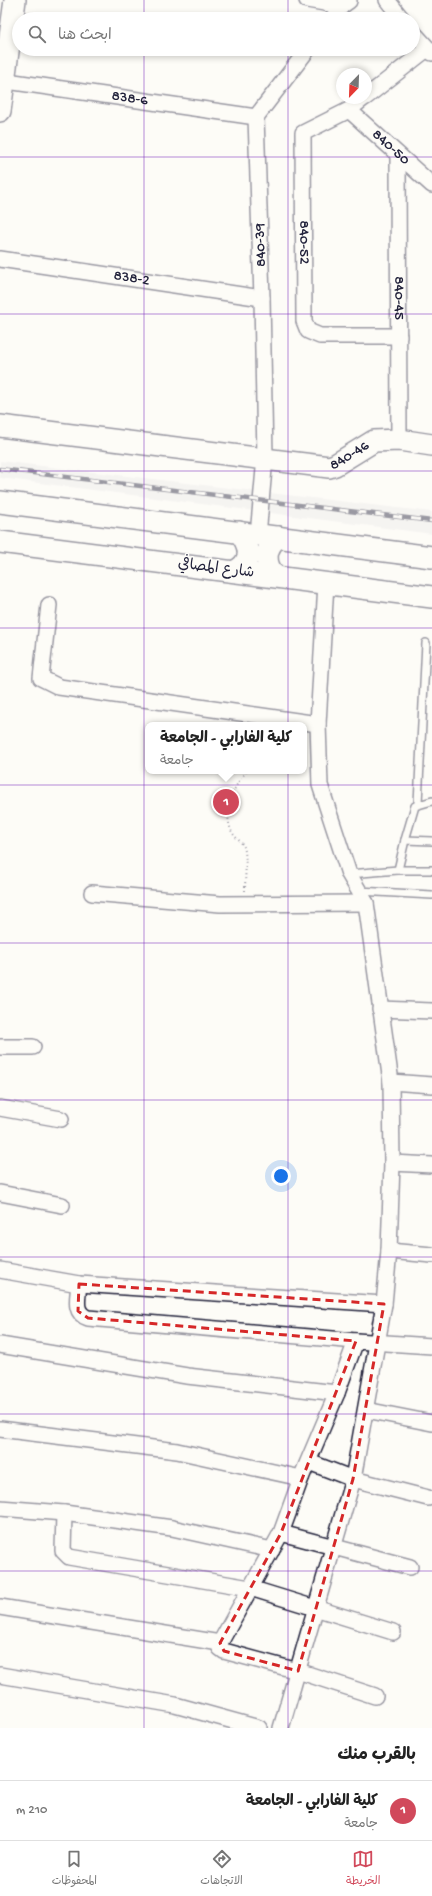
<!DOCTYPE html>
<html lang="ar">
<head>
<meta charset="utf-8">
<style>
  :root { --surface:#fff; --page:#f2f2f2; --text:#222; --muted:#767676; --line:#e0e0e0; --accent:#d1495b }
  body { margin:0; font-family:"Gochi Hand","Playpen Sans Arabic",sans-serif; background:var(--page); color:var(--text); direction:rtl }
  .compass { position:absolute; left:336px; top:68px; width:36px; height:36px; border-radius:50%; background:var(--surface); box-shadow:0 2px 6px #0003; rotate:203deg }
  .you { position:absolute; left:281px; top:1176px; width:14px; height:14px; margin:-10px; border:3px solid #fff; border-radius:50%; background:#1a73e8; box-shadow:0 0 0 6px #1a73e833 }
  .badge { display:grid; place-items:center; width:26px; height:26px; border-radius:50%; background:var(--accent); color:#fff; font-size:13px; font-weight:700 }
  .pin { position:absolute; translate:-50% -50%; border:2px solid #fff; box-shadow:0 1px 4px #0006 }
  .popup { position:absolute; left:145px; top:722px; width:162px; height:52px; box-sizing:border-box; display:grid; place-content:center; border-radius:8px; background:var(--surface); filter:drop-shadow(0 1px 3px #0005); font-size:13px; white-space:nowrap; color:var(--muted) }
  .popup b { font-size:15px; color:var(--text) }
  .popup::after { content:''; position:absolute; left:50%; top:100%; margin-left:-8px; border:8px solid transparent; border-top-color:var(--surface) }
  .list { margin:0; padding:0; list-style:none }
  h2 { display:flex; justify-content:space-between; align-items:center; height:52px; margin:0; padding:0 16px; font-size:17px }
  h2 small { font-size:13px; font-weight:400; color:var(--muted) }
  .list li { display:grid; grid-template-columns:26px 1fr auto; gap:12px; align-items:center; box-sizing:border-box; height:60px; padding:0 16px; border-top:1px solid var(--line) }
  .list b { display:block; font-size:15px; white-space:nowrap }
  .list p { margin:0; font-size:13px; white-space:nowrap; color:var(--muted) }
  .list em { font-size:13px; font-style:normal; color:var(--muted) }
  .icon { flex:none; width:22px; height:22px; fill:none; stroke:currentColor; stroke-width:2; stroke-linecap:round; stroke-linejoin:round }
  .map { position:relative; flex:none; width:432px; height:1728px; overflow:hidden; direction:ltr }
  .search { position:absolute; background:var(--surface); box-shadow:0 2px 6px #0003; left:12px; right:12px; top:12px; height:44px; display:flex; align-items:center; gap:10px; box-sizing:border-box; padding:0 14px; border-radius:22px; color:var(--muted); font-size:15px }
  .sheet { height:112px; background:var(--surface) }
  nav { display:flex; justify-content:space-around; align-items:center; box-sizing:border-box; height:56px; border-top:1px solid var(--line); background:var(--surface); font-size:11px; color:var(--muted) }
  nav a { display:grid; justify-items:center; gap:2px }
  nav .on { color:var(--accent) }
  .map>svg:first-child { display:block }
  .built { fill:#ecece9 }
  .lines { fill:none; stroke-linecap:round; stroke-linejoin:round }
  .lane-casing { stroke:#22223b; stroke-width:10 }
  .street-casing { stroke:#22223b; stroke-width:18 }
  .secondary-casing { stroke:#22223b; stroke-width:24 }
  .path { stroke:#22223b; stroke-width:2; stroke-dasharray:1 3; stroke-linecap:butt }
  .lane { stroke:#fdfcf7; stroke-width:7 }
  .street { stroke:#fdfcf7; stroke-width:15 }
  .secondary { stroke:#fdfcf7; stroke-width:21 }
  .rail-casing { stroke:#22223b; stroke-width:4.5 }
  .rail { stroke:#fdfcf7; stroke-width:3; stroke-dasharray:9; stroke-linecap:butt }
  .marked { fill:none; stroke:#d62828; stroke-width:3; stroke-dasharray:8 5; stroke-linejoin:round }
  .grid { fill:none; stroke:#7b2cbf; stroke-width:1; stroke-opacity:0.55 }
  .labels { text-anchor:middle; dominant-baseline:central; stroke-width:3; stroke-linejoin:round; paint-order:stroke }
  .street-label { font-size:15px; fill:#22223b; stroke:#fdfcf7 }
</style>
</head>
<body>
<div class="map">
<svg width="432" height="1728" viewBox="0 0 432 1728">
  <rect width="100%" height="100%" fill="#fdfcf7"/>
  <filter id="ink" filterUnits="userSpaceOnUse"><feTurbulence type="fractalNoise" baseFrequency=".025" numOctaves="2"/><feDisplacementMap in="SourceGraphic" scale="8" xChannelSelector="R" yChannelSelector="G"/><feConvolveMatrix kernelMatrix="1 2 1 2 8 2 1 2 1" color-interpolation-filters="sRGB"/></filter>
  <g filter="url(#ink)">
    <polygon class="built" points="0,461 432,512 432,534 0,478"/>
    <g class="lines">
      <g class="lane-casing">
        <g id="lane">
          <polyline points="418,803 426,643"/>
          <polyline points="405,840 415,806 432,801"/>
          <polyline points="398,870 405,840 432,841"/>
          <polyline points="349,874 398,870 432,870"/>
          <polyline points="359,891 432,895"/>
        </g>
      </g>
      <g class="street-casing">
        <g id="street">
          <polyline points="307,0 342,6"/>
          <polyline points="387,0 402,19"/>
          <polyline points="332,19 342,6 349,1"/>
          <polyline points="413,32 432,53"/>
          <path id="s1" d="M0,80L256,117"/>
          <polyline points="366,97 427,49"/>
          <path id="s2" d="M364,98L349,110L303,133L304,321L308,331L320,336H399"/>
          <path id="s3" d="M349,110L432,185"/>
          <path id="s4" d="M398,156L399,440"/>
          <path id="s5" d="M0,259L262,298"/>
          <polyline points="258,535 265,458 262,298 256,117 308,49"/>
          <polyline points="49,605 41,678 59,687 318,724"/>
          <polyline points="92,893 220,904 366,903"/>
          <polyline points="380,1009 432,1011"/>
          <polyline points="0,1047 33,1047"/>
          <polyline points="391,1082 432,1085"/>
          <polyline points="0,1108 61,1119"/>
          <polyline points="392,1163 432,1165"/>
          <polyline points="0,1193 62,1205"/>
          <polyline points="389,1251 432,1255"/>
          <polyline points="0,1270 79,1284 384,1304"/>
          <path d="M79,1284C78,1298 73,1313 88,1318L356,1341"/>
          <polyline points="0,1345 187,1376 337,1393"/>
          <polyline points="366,1410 432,1423"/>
          <polyline points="0,1429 177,1451 301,1478"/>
          <polyline points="309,1462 353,1479 428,1498"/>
          <polyline points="0,1508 64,1513 172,1528 272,1550"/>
          <polyline points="64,1513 63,1551 69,1557 250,1588 393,1632"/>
          <polyline points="281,1533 410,1567"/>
          <polyline points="0,1607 220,1643"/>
          <polyline points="0,1675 175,1705 259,1728"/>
          <polyline points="375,1696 298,1671 224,1651 220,1648 220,1643 281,1533 301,1478 337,1393 356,1341 432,1346"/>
          <polyline points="281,1728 353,1479 384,1304 389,1251 392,1163 391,1082 366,903 349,874 320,785 318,724 326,583"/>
        </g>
      </g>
      <g class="secondary-casing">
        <g id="secondary">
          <polyline points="0,111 15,0"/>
          <path id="s6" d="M0,426L329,467L335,465L374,441L399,440L432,445"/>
          <polyline points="0,502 432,557"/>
          <polyline points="0,542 432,597"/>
          <path d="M235,571C254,562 250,545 239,532"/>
          <path d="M275,576C264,564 264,548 278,537"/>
        </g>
      </g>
      <path class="path" d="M245,891C245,881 247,855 244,847C241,841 234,837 231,830C223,809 233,786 247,771"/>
      <use href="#lane" class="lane"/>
      <use href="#street" class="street"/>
      <use href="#secondary" class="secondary"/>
      <g class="rail-casing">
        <polyline id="rail" points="0,469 432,521"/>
      </g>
      <use href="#rail" class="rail"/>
    </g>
  </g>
  <path d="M0 0H432V1728H0ZM79,1284L384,1304L353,1479L298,1671L224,1651L220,1643L281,1533L356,1341L88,1318L78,1311Z" fill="#fdfcf7" fill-opacity=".55" fill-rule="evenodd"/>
  <path class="marked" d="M79,1284L384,1304L353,1479L298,1671L224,1651L220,1643L281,1533L356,1341L88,1318L78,1311Z"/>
  <path class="grid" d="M144,0V19M288,0V19M144,49V1728M288,49V1728M0,157H432M0,314H432M0,471H432M0,628H432M0,785H432M0,943H432M0,1100H432M0,1257H432M0,1414H432M0,1571H432"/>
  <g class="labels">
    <g class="street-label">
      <text stroke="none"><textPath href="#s1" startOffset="131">838-6</textPath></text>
      <text stroke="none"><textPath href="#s3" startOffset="56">840-50</textPath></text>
      <text stroke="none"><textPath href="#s2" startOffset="180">840-52</textPath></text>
      <text transform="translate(261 245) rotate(-92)">840-39</text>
      <text stroke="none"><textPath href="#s5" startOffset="133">838-2</textPath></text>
      <text stroke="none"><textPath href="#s4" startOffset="142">840-45</textPath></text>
      <text stroke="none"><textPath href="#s6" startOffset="355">840-46</textPath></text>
      <text transform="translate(216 569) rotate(7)">شارع المصافي</text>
    </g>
  </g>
</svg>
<svg class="compass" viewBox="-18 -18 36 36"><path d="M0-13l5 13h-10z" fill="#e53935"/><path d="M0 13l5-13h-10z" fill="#767676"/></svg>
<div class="you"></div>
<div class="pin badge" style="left:226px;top:802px">1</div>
<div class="popup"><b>كلية الفارابي - الجامعة</b>جامعة</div>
<div class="search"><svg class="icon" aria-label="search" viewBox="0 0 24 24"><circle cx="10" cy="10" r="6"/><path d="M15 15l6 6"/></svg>ابحث هنا</div>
</div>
<section class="sheet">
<h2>بالقرب منك<small></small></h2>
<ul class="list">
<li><span class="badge">1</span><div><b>كلية الفارابي - الجامعة</b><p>جامعة</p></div><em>210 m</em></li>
</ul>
</section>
<nav>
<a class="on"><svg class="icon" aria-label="map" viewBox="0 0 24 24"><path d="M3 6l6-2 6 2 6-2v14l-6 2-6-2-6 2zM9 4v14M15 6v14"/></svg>الخريطة</a>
<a><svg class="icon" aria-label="directions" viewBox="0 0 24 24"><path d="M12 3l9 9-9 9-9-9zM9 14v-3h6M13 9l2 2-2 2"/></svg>الاتجاهات</a>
<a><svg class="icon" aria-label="saved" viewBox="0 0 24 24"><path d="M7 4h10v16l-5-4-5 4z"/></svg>المحفوظات</a>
</nav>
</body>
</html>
